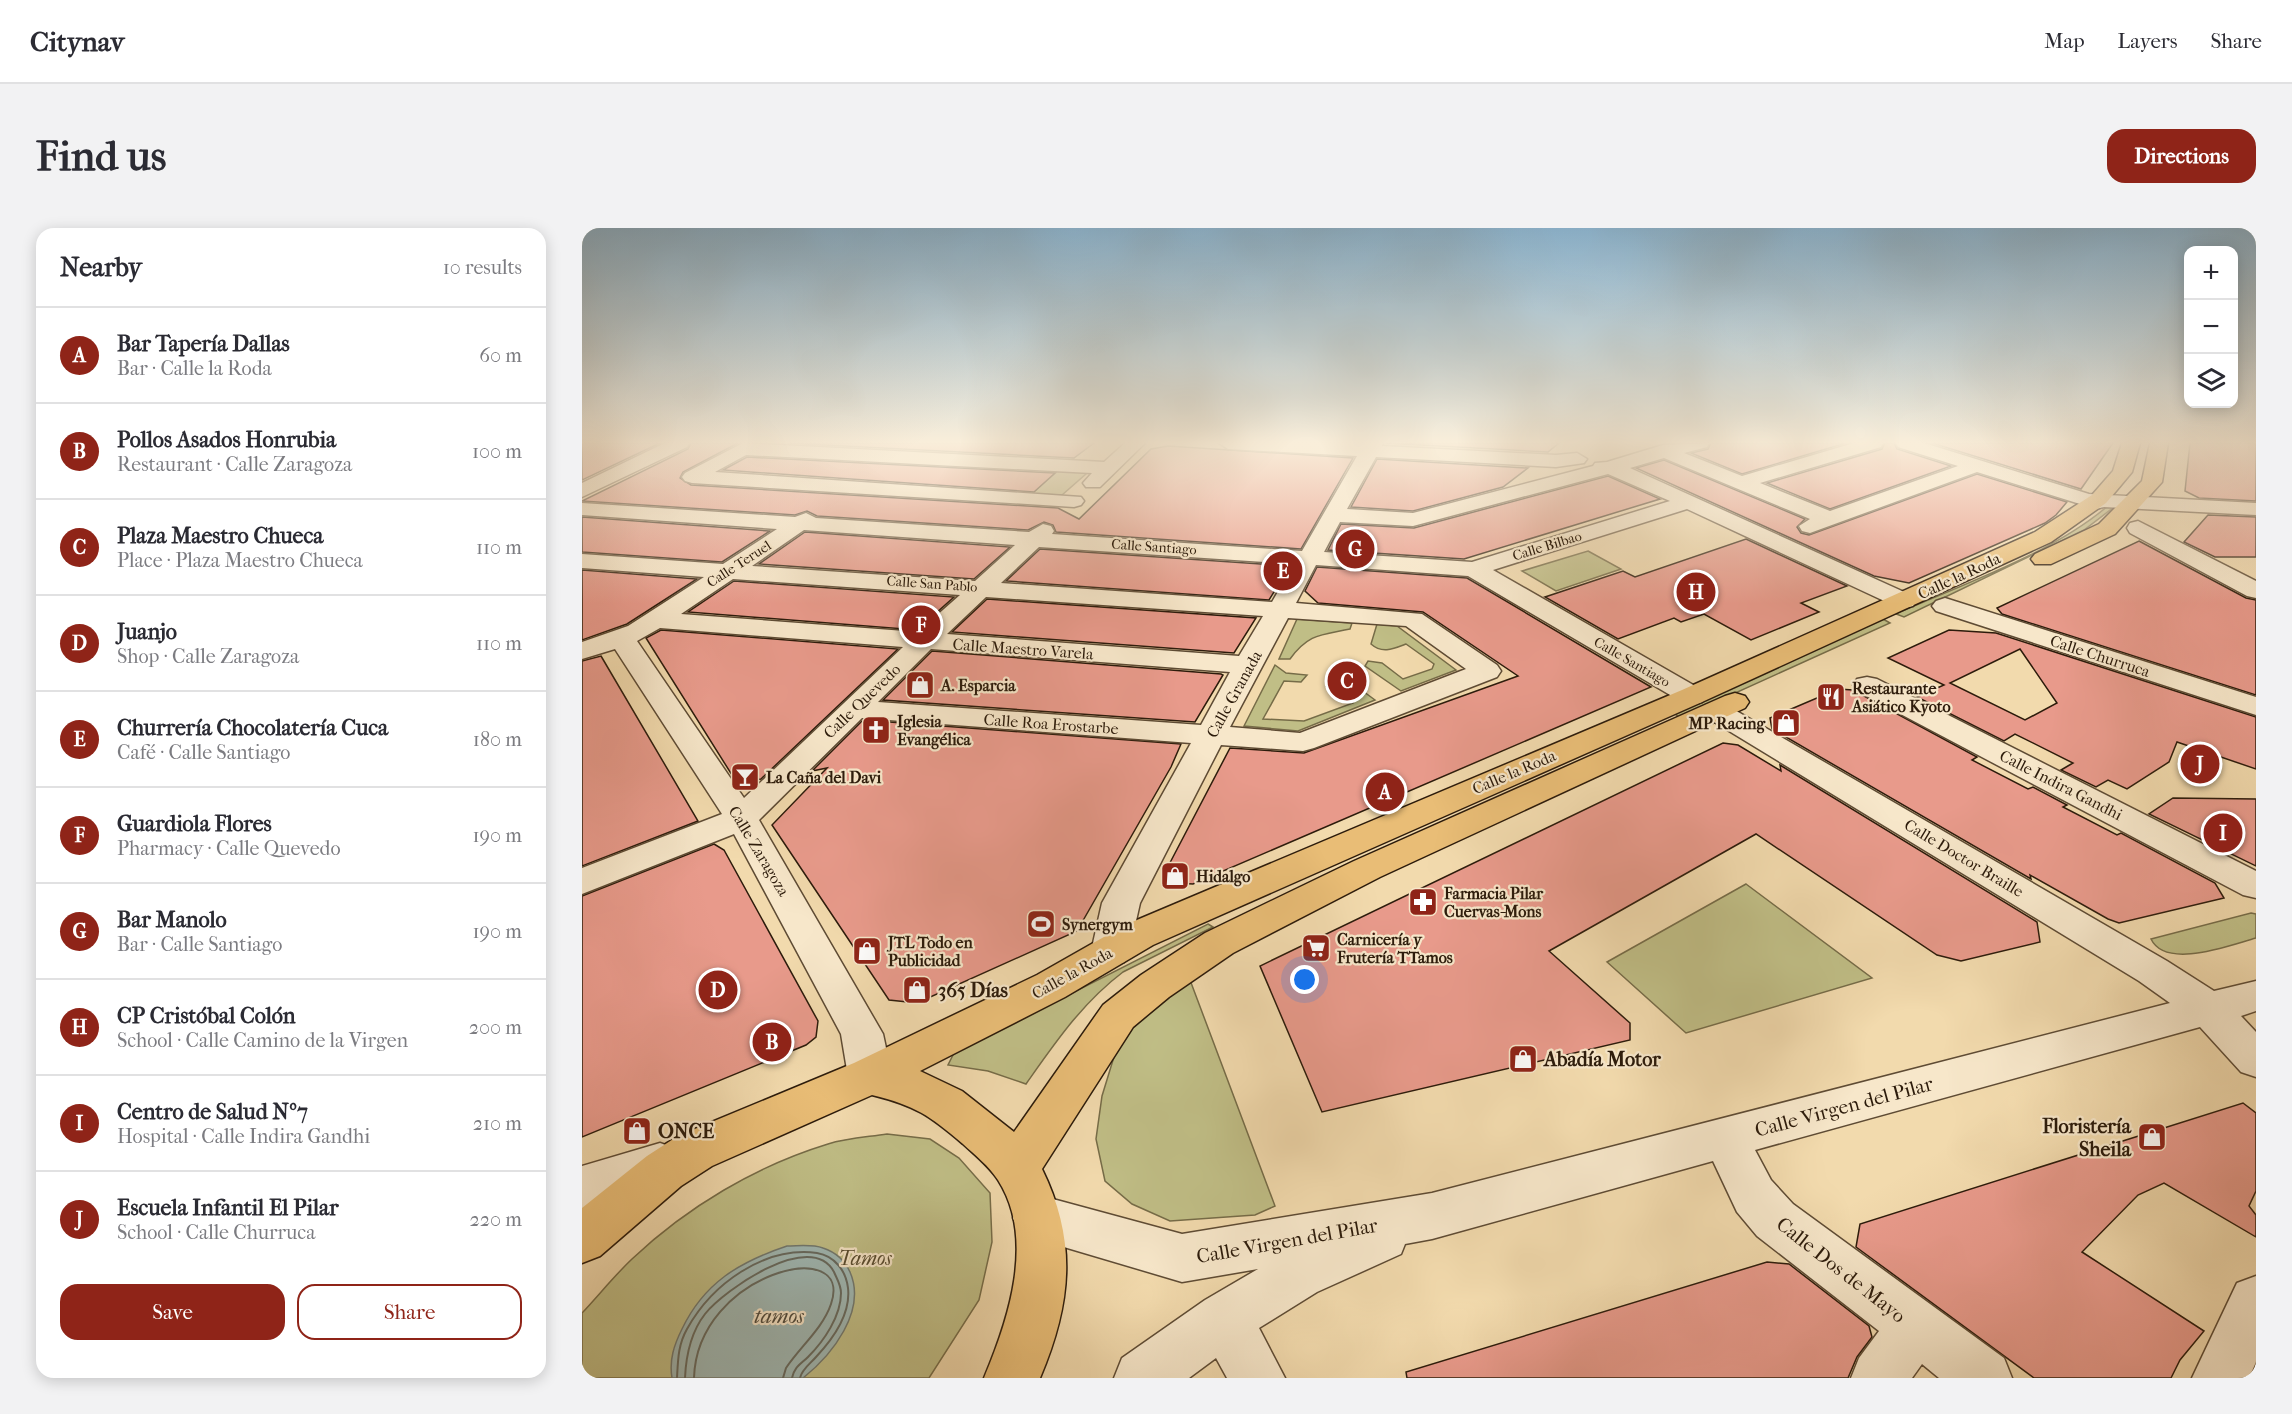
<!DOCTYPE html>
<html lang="en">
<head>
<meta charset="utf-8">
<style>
  :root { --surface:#fff; --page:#f2f2f3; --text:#2b2b33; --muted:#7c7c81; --line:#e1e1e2; --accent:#8f2418 }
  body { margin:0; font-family:"IM FELL French Canon",serif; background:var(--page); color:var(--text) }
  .controls { position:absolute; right:18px; top:18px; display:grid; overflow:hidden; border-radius:12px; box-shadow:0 3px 15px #0003 }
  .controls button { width:54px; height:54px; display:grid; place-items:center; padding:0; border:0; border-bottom:2px solid var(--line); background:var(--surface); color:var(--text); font:30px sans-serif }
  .you { position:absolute; left:723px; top:752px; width:21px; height:21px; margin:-15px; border:4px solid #fff; border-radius:50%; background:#1a73e8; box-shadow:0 0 0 9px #1a73e833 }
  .badge { display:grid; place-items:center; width:39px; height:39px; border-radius:50%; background:var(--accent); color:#fff; font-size:20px; font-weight:700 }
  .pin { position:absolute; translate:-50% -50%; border:3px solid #fff; box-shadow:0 2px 6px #0006 }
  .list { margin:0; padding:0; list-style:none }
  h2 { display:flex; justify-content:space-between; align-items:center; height:78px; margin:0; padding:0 24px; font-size:26px }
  h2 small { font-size:20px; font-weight:400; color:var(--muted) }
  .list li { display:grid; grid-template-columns:39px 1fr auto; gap:18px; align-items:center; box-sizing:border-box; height:96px; padding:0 24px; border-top:2px solid var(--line) }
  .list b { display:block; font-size:22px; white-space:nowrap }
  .list p { margin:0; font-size:20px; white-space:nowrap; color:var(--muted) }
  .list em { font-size:20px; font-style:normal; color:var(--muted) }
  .actions { display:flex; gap:12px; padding:18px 24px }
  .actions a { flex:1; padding:14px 0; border:2px solid var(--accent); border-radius:18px; text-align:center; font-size:21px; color:var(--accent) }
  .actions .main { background:var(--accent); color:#fff }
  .icon { flex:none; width:33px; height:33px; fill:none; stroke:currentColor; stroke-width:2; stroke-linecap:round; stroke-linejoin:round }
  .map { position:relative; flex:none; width:1674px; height:1150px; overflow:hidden; border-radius:18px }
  header { display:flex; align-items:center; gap:36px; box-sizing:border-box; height:84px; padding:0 30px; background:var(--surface); border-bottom:2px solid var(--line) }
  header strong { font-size:28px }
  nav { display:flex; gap:33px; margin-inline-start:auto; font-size:21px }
  .intro { display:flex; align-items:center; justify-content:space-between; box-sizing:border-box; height:144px; padding:0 36px }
  h1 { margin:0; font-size:42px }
  .button { padding:15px 27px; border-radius:18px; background:var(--accent); color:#fff; font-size:21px; font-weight:700 }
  main { display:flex; gap:36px; padding:0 36px }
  aside { flex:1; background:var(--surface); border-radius:18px; box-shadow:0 3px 15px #0003 }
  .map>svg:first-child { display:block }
  .green { fill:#c0be86; stroke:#766c48; stroke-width:1.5 }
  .water { fill:#9fb8b4; stroke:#717970; stroke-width:1.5 }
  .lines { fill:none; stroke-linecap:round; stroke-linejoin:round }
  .shore { stroke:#666a60; stroke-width:2 }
  .building { fill:#e89a8b; stroke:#2c1b0b; stroke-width:1.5; fill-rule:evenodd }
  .minor-casing { stroke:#5e4b34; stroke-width:3 }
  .major-casing { stroke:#2c1b0b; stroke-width:3 }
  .minor { fill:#f7e7ca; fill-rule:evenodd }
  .major { fill:#e9bd76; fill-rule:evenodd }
  .labels { text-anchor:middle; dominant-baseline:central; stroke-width:4.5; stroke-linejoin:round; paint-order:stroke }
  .far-street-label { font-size:14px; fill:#2c1b0b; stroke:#f7e7ca }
  .street-label { font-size:16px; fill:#2c1b0b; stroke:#f7e7ca }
  .poi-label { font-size:16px; font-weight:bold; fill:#2c1b0b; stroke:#f7e7ca; text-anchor:start }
  .near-poi-label { font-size:20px; font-weight:bold; fill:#2c1b0b; stroke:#f7e7ca; text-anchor:start }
  .near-street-label { font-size:20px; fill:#2c1b0b; stroke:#f7e7ca }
  .near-park-label { font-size:20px; font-style:italic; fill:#584c30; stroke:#f7e7ca }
  .near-water-label { font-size:21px; font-style:italic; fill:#4e4a3e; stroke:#f7e7ca }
</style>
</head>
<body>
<header>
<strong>Citynav</strong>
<nav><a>Map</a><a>Layers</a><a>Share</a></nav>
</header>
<div class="intro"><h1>Find us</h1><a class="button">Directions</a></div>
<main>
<aside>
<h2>Nearby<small>10 results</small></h2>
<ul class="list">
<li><span class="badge">A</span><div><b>Bar Tapería Dallas</b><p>Bar · Calle la Roda</p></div><em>60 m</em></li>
<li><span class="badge">B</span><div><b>Pollos Asados Honrubia</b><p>Restaurant · Calle Zaragoza</p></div><em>100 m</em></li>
<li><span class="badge">C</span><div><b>Plaza Maestro Chueca</b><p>Place · Plaza Maestro Chueca</p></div><em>110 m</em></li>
<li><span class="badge">D</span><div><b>Juanjo</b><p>Shop · Calle Zaragoza</p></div><em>110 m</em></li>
<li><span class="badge">E</span><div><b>Churrería Chocolatería Cuca</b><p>Café · Calle Santiago</p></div><em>180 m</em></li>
<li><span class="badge">F</span><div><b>Guardiola Flores</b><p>Pharmacy · Calle Quevedo</p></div><em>190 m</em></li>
<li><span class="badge">G</span><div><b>Bar Manolo</b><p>Bar · Calle Santiago</p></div><em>190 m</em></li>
<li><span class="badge">H</span><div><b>CP Cristóbal Colón</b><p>School · Calle Camino de la Virgen</p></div><em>200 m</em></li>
<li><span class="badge">I</span><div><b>Centro de Salud Nº7</b><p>Hospital · Calle Indira Gandhi</p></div><em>210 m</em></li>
<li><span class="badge">J</span><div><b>Escuela Infantil El Pilar</b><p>School · Calle Churruca</p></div><em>220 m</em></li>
</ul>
<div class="actions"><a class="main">Save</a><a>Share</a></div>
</aside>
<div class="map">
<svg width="1674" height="1150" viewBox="0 0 1674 1150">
  <rect width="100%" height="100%" fill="#f2daad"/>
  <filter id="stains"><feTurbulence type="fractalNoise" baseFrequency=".00333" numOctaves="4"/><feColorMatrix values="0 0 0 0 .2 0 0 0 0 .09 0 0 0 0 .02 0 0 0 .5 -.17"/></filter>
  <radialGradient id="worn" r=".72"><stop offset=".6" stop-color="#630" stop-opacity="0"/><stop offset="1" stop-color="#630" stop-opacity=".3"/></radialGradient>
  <g class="green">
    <polygon points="477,242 505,245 480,267 449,266"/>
    <path d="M1528,276H1536L1502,302L1322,389L1314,386C1381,356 1474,324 1528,276Z"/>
    <polygon points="1006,323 1039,341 974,363 940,343"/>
    <path d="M715,391L770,395L768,401C740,407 727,405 708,431H697Z"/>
    <polygon points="1301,391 1308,395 1098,490 1092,485"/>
    <path d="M795,396L815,398L874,442L819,463L783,438L786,433L800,435L821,451L850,441L852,436L824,416C811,421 800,426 789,416Z"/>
    <polygon points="693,437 704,445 725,447 719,454 702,453 681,491 722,493 771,475 749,456 744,458 746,452 756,445 793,472 716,503 662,498"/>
    <polygon points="1164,656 1290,750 1104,805 1025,734"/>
    <path d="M1669,685L1674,686V710C1648,717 1584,742 1569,711Z"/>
    <path d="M626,696L631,699L541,744C500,775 473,815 444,856L406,843L366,837L372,825Z"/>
    <polygon points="608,752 693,978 673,987 588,993 550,976 523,953 514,911 520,868 535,819 563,783"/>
    <path d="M305,906L348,911L377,930L408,965L410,1014L397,1072L347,1150H0V1085C17,1067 32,1048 50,1031C105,979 174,938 246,916C265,910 286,909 305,906Z"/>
  </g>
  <path class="water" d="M205,1018C217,1018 230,1016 241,1020C253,1024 263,1033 268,1044C285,1083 250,1127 221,1150H90C87,1132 92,1117 100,1101C122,1055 157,1034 205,1018Z"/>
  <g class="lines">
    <g class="shore">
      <path d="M95,1150C96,1132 96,1117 105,1101C130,1056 182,1018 235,1025C253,1028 264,1043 266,1060C269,1086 251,1111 234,1129C228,1136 220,1141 218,1150"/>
      <path d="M103,1150C104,1127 109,1104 123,1086C142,1062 229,1001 252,1044C255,1051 259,1057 259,1065C259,1088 242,1113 226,1129C219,1136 212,1139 210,1150"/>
      <path d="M112,1150C115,1044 273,1006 249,1076C241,1100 218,1119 204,1140L201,1150"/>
    </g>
  </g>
  <g class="building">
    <polygon points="0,215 78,215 0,252"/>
    <polygon points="109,215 156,215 101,244 98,250 109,257 476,280 497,291 569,221 586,218 771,230 719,321 474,304 471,297 462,294 446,302 235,288 225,283 213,287 0,273 106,221"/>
    <polygon points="205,215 512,215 492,230"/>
    <polygon points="803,215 977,215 966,224"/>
    <polygon points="1129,215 1264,215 1160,246 1109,225 1126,221"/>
    <polygon points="1303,215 1312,215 1315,221 1369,238 1248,281 1185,255 1300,221"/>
    <polygon points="1350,215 1531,215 1499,261"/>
    <polygon points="1608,215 1674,215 1674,273 1617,270 1603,263"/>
    <polygon points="165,229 473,245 452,264 141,242"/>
    <polygon points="795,231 946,240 921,259 831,283 769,279"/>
    <polygon points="1082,232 1223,291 1215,299 1219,305 1227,307 1395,246 1485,274 1474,287 1463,295 1327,355 1292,348 1054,240"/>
    <polygon points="1026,248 1078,271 882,331 746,322 759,296 832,300"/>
    <polygon points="1626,287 1674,289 1674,329 1633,329 1602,314"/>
    <polygon points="0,289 188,303 140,334 0,324"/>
    <polygon points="223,304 428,319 392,351 177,336"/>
    <polygon points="1164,311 1265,358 1219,375 1237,384 1169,412 1122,386 1099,394 1092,390 1036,411 963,369 1041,343 1053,349"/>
    <polygon points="1557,313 1664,370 1674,372 1674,467 1420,386 1415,380"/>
    <polygon points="458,321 708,338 687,372 424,353"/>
    <polygon points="735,339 885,350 1069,459 611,656 594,655 580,650 648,520 722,525 936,448 841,384 736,375 723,363"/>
    <polygon points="0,342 115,351 45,396 0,412"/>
    <polygon points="152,353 372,369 335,402 106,384"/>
    <polygon points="405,371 674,390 652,425 370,404"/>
    <polygon points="79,402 316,421 179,551 155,555 64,410"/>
    <path d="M1367,402L1414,405L1674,489V541L1595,514L1587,534L1545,561L1526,552L1514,559L1479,542L1491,535L1433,506L1422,513L1335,469L1362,457L1306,430ZM1438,421L1475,475L1443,492L1368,455Z"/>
    <polygon points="350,423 639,446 641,447 613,494 301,472"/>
    <polygon points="19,428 116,593 0,638 0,433"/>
    <polygon points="1256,461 1271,462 1395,529 1390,532 1446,561 1451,559 1485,577 1481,579 1535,607 1539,605 1633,655 1642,670 1537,695 1526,691 1448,647 1449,651 1190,501 1188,490"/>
    <polygon points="281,492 599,516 589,539 495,703 335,775 307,772 190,597 245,540 230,543"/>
    <polygon points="1141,515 1156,517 1199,543 1198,537 1455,694 1458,714 1379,733 1355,727 1174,606 967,723 1048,795 1048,812 740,884 678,738"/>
    <polygon points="1591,570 1674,571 1674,638 1567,586"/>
    <polygon points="132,616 142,622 236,793 234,809 224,817 0,909 0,668"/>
    <polygon points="1661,875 1674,885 1674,963 1667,978 1674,987 1674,1009 1582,955 1556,967 1500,1024 1622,1103 1598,1132 1589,1150 1452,1150 1274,1019 1278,996"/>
    <polygon points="1185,1034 1207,1036 1287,1098 1290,1109 1275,1129 1266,1150 825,1150 824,1144"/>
  </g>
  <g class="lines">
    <g class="minor-casing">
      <g id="minor">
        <polygon points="83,215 107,215 105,219 0,269 0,255"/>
        <polygon points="161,215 522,234 543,215 563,215 518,259 504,259 501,255 510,245 164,227 133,244 499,269 502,273 499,277 492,279 110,255 103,253 100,249 103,245"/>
        <path d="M637,215H801L800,218L974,227L995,225L1005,231L1002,235L974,239L794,229L765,281L831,285L1011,238L1013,235L1025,234L1081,217L1127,215L1125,219L1102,225L1160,248L1272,215H1301L1299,219L1178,255L1248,283L1376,238L1316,219L1314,215H1342L1507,266L1674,275V287L1522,279L1514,281L1395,244L1228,305L1220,303L1217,298L1228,291L1082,230L1048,240L1331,368L1334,373L1331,378L1322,380L1313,378L1105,281L911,342L1120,462L1124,468L1120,474L1110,477L1100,474L886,348L734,337L714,375L840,386L915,437L919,443L915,449L732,520L721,523L639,517L558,675L547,724L542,734L528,738L514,734L509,724L520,675L609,515L280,490L177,592L301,806L310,848L304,861L288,866L272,861L266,848L259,806L152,606L0,666V640L140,586L33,421L0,431V414L46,398L122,349L0,340V326L141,336L195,301L0,287V275L213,289L224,285L234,290L447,304L461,296L469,298L472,303L470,306L720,323L775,228L646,221ZM1026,246L1088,273L890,334L742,324L758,294L831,298ZM222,302L433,317L393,353L170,338ZM457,319L712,336L690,374L419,355ZM151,351L378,367L336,404L99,386ZM404,369L681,388L657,428L365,406ZM706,390L824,398L884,441L718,505L648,499ZM78,400L321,419L162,570L55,413ZM349,421L648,444L619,497L296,474Z"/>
        <polygon points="1556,293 1674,353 1674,370 1665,368 1548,305 1545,300 1548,295"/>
        <polygon points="1363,370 1674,469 1674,487 1354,383 1350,378 1354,373"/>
        <polygon points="1285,449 1295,451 1674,643 1674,670 1661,667 1275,463 1271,457 1275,451"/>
        <polygon points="1134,474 1144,477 1585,733 1632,763 1674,753 1674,783 1659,788 1674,804 1674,849 1659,844 1618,799 1173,922 1189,952 1211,976 1422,1130 1430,1150 1357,1150 1340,1136 1330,1150 1269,1150 1277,1130 1297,1103 1175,1008 1155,984 1131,933 850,1011 823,1016 819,1026 735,1064 677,1100 703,1150 645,1150 634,1130 607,1150 532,1150 540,1130 623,1072 676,1041 600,1054 438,1006 431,990 438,974 456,967 600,1006 850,965 1588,775 1557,753 1124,489 1119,483 1124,477"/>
        <polygon points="78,915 95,921 102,936 95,951 45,969 0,982 0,938"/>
        <polygon points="1674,1048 1674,1134 1667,1150 1610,1150 1655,1055"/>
      </g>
    </g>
    <g class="major-casing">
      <g id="major">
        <path d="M1540,215H1558L1550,244L1524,275L1469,314L1120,474L571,717L483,769L338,843L380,863L432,904L521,777L559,747L623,705L772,633L1143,468L1153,465L1163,468L1167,474L1163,480L798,649L651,725L587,769L551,799L460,941C496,1014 489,1077 458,1150H402C426,1093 454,1011 416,952C407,938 393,927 381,916C347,887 334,878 290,867L130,938L99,958L18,1028L0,1035V980L65,928L96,908L272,835L455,747L543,697L1100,462L1453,304L1510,267L1531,243Z"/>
        <polygon points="1568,215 1586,215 1580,254 1533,306 1469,336 1453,336 1449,331 1453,326 1517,296 1560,253"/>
      </g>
    </g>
    <use href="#minor" class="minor"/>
    <use href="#major" class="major"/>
  </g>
  <linearGradient id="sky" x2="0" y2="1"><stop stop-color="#8bb6d3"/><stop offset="0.57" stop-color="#f9eeda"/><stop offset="1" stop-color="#f9eeda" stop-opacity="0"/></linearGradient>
  <rect width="1674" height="376" fill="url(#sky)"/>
  <defs>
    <g id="shop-square" transform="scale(1.5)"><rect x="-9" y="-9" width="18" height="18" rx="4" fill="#8f2418" stroke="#f7e7ca"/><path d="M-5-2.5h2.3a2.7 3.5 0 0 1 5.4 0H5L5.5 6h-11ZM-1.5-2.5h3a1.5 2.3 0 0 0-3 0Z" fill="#fff"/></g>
    <g id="restaurant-square" transform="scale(1.5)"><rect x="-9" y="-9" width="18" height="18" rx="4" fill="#8f2418" stroke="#f7e7ca"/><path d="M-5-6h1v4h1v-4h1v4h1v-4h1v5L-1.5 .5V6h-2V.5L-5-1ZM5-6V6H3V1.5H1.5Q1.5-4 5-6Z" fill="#fff"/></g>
    <g id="church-square" transform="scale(1.5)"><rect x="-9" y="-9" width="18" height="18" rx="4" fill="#8f2418" stroke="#f7e7ca"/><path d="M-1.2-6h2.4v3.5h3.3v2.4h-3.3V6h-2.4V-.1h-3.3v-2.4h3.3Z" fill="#fff"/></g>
    <g id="bar-square" transform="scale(1.5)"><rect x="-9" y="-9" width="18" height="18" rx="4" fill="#8f2418" stroke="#f7e7ca"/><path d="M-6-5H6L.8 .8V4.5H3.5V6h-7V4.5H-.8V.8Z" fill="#fff"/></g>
    <g id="pharmacy-square" transform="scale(1.5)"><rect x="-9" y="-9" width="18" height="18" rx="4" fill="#8f2418" stroke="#f7e7ca"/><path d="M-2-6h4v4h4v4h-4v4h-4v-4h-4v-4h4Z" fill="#fff"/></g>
    <g id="stadium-square" transform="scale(1.5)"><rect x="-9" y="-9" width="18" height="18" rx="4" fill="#8f2418" stroke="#f7e7ca"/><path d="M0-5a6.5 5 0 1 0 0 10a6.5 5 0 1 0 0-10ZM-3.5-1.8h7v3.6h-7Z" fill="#fff"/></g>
    <g id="supermarket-square" transform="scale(1.5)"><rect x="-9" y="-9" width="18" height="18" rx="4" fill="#8f2418" stroke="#f7e7ca"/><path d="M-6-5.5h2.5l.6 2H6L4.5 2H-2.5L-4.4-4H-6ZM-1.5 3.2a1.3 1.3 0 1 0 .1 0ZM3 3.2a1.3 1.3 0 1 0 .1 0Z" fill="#fff"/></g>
  </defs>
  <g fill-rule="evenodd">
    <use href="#shop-square" x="338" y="457"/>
    <use href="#restaurant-square" x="1249" y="469"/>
    <use href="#shop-square" x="1204" y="495"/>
    <use href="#church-square" x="294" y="502"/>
    <use href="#bar-square" x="163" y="549"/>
    <use href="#shop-square" x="593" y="648"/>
    <use href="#pharmacy-square" x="841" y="674"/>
    <use href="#stadium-square" x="459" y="696"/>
    <use href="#supermarket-square" x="734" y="720"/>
    <use href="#shop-square" x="285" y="723"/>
    <use href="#shop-square" x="335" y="762"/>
    <use href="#shop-square" x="941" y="831"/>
    <use href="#shop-square" x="55" y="903"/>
    <use href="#shop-square" x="1570" y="909"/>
  </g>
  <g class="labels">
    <g class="far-street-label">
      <text transform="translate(965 318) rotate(-17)">Calle Bilbao</text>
      <text transform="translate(572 319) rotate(4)">Calle Santiago</text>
      <text transform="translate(157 336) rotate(-33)">Calle Teruel</text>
      <text transform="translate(350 356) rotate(4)">Calle San Pablo</text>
      <text transform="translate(1050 434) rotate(30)">Calle Santiago</text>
    </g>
    <g class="street-label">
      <text transform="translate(1377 348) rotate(-25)">Calle la Roda</text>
      <text transform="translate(441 421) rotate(4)">Calle Maestro Varela</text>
      <text transform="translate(1518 428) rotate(18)">Calle Churruca</text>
      <text transform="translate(652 466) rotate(-61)">Calle Granada</text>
      <text transform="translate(280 473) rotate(-44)">Calle Quevedo</text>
      <text transform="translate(469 496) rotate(4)">Calle Roa Erostarbe</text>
      <text transform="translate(932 544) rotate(-23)">Calle la Roda</text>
      <text transform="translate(1479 557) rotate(27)">Calle Indira Gandhi</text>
      <text transform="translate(177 623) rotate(59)">Calle Zaragoza</text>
      <text transform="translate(1382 630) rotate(31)">Calle Doctor Braille</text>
      <text transform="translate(490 745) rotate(-29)">Calle la Roda</text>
    </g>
    <g class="poi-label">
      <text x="359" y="457">A. Esparcia</text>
      <text x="1270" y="460">Restaurante<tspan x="1270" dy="18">Asiático Kyoto</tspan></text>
      <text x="315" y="493">Iglesia<tspan x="315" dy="18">Evangélica</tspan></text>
      <text x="1183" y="495" text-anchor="end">MP Racing</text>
      <text x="184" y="549">La Caña del Davi</text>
      <text x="614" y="648">Hidalgo</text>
      <text x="862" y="665">Farmacia Pilar<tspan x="862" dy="18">Cuervas-Mons</tspan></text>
      <text x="480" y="696">Synergym</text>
      <text x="755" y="711">Carnicería y<tspan x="755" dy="18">Frutería TTamos</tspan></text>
      <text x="306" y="714">JTL Todo en<tspan x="306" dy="18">Publicidad</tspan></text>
    </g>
    <g class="near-poi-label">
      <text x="356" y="762">365 Días</text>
      <text x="962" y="831">Abadía Motor</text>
      <text x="1549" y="898" text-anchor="end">Floristería<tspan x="1549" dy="23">Sheila</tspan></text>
      <text x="76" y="903">ONCE</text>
    </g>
    <g class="near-street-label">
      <text transform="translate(1262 879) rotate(-15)">Calle Virgen del Pilar</text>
      <text transform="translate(705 1013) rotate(-10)">Calle Virgen del Pilar</text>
      <text transform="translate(1259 1042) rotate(38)">Calle Dos de Mayo</text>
    </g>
    <g class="near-park-label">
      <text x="283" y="1030">Tamos</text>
    </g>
    <g class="near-water-label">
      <text x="197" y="1088">tamos</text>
    </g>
  </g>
  <rect width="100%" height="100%" filter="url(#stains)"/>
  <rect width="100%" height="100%" fill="url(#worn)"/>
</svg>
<div class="controls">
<button>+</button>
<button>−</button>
<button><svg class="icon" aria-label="layers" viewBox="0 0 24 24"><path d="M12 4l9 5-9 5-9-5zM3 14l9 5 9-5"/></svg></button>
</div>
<div class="you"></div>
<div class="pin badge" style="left:803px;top:564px">A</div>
<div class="pin badge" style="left:190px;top:814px">B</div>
<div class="pin badge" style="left:765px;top:453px">C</div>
<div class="pin badge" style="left:136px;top:762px">D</div>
<div class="pin badge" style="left:701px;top:343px">E</div>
<div class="pin badge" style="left:339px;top:397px">F</div>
<div class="pin badge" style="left:773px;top:321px">G</div>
<div class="pin badge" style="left:1114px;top:364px">H</div>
<div class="pin badge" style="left:1641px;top:605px">I</div>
<div class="pin badge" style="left:1618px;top:536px">J</div>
</div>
</main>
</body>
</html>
